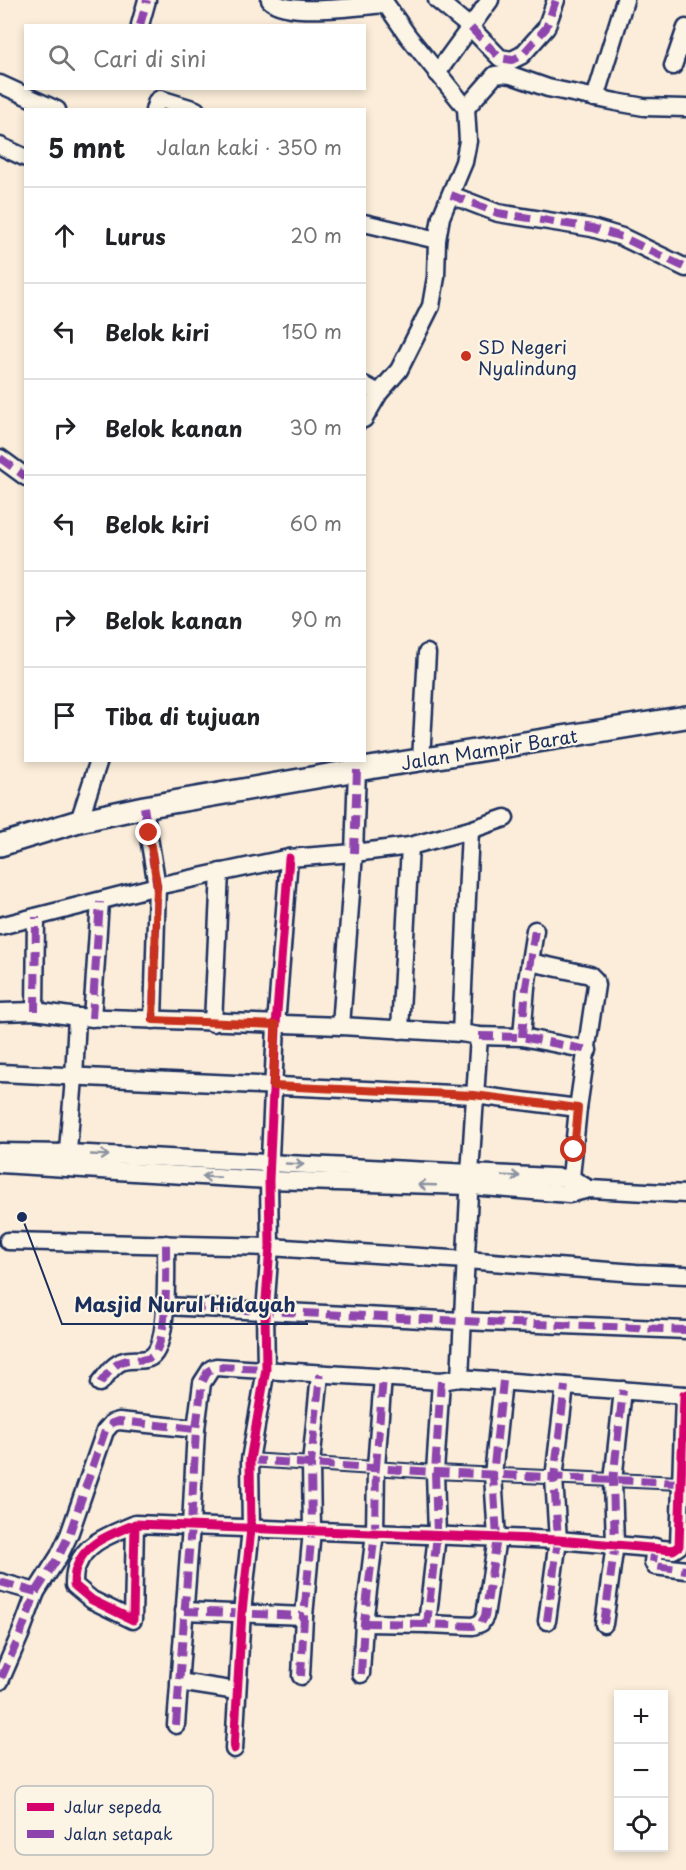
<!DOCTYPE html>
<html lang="id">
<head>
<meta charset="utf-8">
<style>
  :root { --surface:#fff; --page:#f6f6f6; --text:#202124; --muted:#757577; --line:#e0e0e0 }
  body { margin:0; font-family:"Playpen Sans",sans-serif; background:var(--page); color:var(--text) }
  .controls { position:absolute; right:18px; bottom:18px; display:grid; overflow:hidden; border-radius:0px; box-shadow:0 3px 9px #0003 }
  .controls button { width:54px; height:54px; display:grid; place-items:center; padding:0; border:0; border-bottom:2px solid var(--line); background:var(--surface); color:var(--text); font:30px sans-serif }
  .stop { position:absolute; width:18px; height:18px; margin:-14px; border:4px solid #c8321e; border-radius:50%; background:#fff }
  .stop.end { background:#c8321e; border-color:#fff; box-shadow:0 2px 6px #0008 }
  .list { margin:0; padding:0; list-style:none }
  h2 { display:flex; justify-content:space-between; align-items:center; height:78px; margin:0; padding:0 24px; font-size:26px }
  h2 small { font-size:20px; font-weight:400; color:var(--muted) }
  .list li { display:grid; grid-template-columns:39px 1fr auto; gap:18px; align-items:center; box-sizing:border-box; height:96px; padding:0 24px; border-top:2px solid var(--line) }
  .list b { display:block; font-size:22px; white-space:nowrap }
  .list em { font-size:20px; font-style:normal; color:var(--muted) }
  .icon { flex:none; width:33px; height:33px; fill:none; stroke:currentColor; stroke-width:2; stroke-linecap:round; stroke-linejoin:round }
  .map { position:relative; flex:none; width:686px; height:1870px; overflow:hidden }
  .search { position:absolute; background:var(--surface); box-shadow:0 3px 9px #0003; left:24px; top:24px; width:342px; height:66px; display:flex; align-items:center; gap:15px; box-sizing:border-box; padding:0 21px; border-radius:0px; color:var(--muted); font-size:22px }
  .panel { position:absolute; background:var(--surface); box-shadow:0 3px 9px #0003; left:24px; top:108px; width:342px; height:654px; border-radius:0px }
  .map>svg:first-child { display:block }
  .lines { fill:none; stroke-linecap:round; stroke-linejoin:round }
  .pedestrian-casing { stroke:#1b2f5e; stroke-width:16 }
  .minor-casing { stroke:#1b2f5e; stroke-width:21 }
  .tertiary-casing { stroke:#1b2f5e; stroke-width:26 }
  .pedestrian { stroke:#fcf5e5; stroke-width:12 }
  .minor { stroke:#fcf5e5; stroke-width:16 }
  .tertiary { stroke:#fcf5e5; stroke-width:21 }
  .quiet { stroke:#8e44ad; stroke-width:8; stroke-dasharray:15 8; stroke-linecap:butt }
  .cycleway-casing { stroke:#fcf5e5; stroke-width:13 }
  .cycleway { stroke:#d6006c; stroke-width:9 }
  .oneway { stroke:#8c92a2 }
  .route { stroke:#c8321e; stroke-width:8 }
  .poi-dot { fill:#c8321e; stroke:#fcf5e5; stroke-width:2 }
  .labels { text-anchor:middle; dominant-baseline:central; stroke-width:4.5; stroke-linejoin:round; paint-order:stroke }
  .poi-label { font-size:18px; fill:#1b2f5e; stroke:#fcf5e5; text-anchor:start }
  .street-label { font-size:18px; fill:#1b2f5e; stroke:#fcf5e5 }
  .key { fill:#fcf5e5; stroke:#b8babc; stroke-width:1.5 }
  .key-label { font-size:16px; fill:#1b2f5e }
  .leader { fill:none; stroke:#1b2f5e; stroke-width:2 }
  .callout-dot { fill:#1b2f5e; stroke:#fcf5e5; stroke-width:2 }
  .callout-label { font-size:20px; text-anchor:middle; font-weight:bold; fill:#1b2f5e; stroke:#fcf5e5; stroke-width:4.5; stroke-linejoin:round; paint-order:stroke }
</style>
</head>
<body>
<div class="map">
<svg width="686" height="1870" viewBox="0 0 686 1870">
  <rect width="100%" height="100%" fill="#fbedd9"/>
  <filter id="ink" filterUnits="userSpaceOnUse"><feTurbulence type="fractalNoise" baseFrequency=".0167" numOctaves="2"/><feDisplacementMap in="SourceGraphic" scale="12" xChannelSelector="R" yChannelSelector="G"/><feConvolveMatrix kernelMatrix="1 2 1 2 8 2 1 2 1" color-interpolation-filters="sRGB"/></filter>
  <g filter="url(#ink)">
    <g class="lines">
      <g class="pedestrian-casing">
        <polyline id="pedestrian" points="250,1460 435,1472 680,1483"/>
      </g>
      <g class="minor-casing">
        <g id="minor">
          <path d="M270,0C287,17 361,6 385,4"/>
          <polyline points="437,0 471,28 500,58 512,60 522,55 546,28 556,0"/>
          <polyline points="140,25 147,0"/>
          <polyline points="673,66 686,28"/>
          <polyline points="437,73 490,0"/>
          <polyline points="0,84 57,110"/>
          <polyline points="595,98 625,0"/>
          <polyline points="466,108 495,75 503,74 511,75 548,88 616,102 644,107 686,108"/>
          <polyline points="154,110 157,101 160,99 196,110"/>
          <polyline points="0,146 26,158"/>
          <polyline points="451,195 498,213 592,228 622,237 686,268"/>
          <polyline points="364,223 437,240"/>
          <polyline points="364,385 379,393"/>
          <polyline points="364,419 379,393 399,370 431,306 436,277 437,240 441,217 464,162 468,141 466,108 408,36 383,0"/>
          <polyline points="0,458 26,477"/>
          <polyline points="421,760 427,653"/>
          <polyline points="144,807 157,886 153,1020"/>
          <polyline points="79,821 99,760"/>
          <polyline points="0,926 157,886 289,858 354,853 410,846 470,830 505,818"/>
          <polyline points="530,962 590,975 595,980 596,985 578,1108 570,1187"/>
          <polyline points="35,1011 36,917"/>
          <polyline points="0,1012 35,1011 77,1017 74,1078 67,1162"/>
          <polyline points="77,1017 341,1026 461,1033 479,1036 522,1037 588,1050"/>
          <polyline points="92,1018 100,902"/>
          <polyline points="213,1023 220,872"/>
          <polyline points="341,1026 354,853 357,770"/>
          <polyline points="400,1030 410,846"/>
          <polyline points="461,1033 470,830"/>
          <polyline points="522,1037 526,987 535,930"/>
          <polyline points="0,1073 474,1095 578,1108"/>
          <polyline points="0,1152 68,1153 571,1178 589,1189"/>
          <polyline points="0,1164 269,1180 470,1186 569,1194 589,1189 686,1194"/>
          <polyline points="8,1241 270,1247 466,1260 636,1273 686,1275"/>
          <polyline points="166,1306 462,1321 686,1330"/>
          <polyline points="460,1378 470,1174 479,1036"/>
          <polyline points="441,1381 435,1472 437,1535 427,1624 473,1626 481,1623 485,1616 497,1538 493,1475 503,1381"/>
          <path d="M100,1383C106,1376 114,1363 124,1361C132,1358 144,1362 151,1357C169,1346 166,1265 166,1244"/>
          <path d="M135,1524L133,1620L92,1600L74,1585C74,1579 74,1571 77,1566C86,1541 113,1534 135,1524L558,1540L673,1550L679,1546L684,1395H686"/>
          <polyline points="655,1547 653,1562 655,1566 686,1570"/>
          <polyline points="0,1582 36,1592 20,1635 0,1681"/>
          <polyline points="36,1592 59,1556 69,1535 105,1431 112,1423 119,1421 196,1429"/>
          <polyline points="184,1611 304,1616"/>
          <polyline points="547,1621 558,1540 554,1478 565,1386"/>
          <polyline points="364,1623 427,1624"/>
          <polyline points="604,1624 615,1544 613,1481 623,1390"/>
          <polyline points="361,1674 364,1623 375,1533 376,1467 383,1377"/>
          <polyline points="301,1676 304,1616 312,1531 311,1464 320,1374"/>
          <polyline points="179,1682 237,1691"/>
          <polyline points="176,1725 191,1526 196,1429 202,1383 211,1369 216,1367 441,1381 460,1378 684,1395"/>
          <polyline points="234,1749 242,1612 251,1529 250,1460 266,1369 265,1312 270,1247 269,1180 276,1025 289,858"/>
        </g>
      </g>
      <g class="tertiary-casing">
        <polyline id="tertiary" points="0,845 79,821 144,807 357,770 686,717"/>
      </g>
      <use href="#pedestrian" class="pedestrian"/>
      <use href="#minor" class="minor"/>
      <use href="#tertiary" class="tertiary"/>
      <g class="quiet">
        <polyline points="140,25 147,0"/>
        <polyline points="471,28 500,58 512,60 522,55 546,28 556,0"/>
        <polyline points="451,195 498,213 592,228 622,237 686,268"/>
        <polyline points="0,458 26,477"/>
        <polyline points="144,807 157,886 153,1020"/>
        <polyline points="354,853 357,770"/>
        <polyline points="35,1011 36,917"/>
        <polyline points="92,1018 100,902"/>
        <polyline points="479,1036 522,1037 588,1050"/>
        <polyline points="522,1037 526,987 535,930"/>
        <polyline points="166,1306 462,1321 686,1330"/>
        <polyline points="441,1381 435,1472 437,1535 427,1624 473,1626 481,1623 485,1616 497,1538 493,1475 503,1381"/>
        <path d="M100,1383C106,1376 114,1363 124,1361C132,1358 144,1362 151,1357C169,1346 166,1265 166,1244"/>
        <polyline points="250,1460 435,1472 680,1483"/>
        <polyline points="655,1547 653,1562 655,1566 686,1570"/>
        <polyline points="0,1582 36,1592 20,1635 0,1681"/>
        <polyline points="36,1592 59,1556 69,1535 105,1431 112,1423 119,1421 196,1429"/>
        <polyline points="184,1611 304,1616"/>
        <polyline points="547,1621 558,1540 554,1478 565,1386"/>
        <polyline points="364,1623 427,1624"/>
        <polyline points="604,1624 615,1544 613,1481 623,1390"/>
        <polyline points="361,1674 364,1623 375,1533 376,1467 383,1377"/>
        <polyline points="301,1676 304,1616 312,1531 311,1464 320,1374"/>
        <polyline points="176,1725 191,1526 196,1429 202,1383 208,1371 216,1367 266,1369"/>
      </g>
      <g class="cycleway-casing">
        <g id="cycleway">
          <path d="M135,1524L133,1620L92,1600L74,1585C74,1579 74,1571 77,1566C86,1541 113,1534 135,1524L558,1540L673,1550L679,1546L684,1395H686"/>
          <polyline points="234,1749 242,1612 251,1529 250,1460 266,1369 265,1312 270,1247 269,1180 276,1025 289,858"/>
        </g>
      </g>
      <use href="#cycleway" class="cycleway"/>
    </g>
    <defs><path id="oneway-shaft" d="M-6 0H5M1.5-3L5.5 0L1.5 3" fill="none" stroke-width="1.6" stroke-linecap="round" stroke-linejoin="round" transform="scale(1.5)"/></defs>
    <g class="oneway">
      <use href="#oneway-shaft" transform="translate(100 1155) rotate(3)"/>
      <use href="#oneway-shaft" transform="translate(295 1164) rotate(3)"/>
      <use href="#oneway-shaft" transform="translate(511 1176) rotate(2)"/>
      <use href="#oneway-shaft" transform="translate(211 1177) rotate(-177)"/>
      <use href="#oneway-shaft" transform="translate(427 1185) rotate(-178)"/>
    </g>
  </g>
  <g class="lines" filter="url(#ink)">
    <polyline class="route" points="149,833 157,886 153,1020 276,1025 273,1086 474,1095 578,1108 574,1150"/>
  </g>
  <circle class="poi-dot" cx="466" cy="356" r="6"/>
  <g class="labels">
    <g class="poi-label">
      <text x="478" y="346">SD Negeri<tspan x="478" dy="21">Nyalindung</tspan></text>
    </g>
    <g class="street-label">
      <text transform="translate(489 749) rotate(-9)">Jalan Mampir Barat</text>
    </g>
  </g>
  <rect x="15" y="1786" width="198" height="69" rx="9" class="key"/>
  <rect x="27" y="1803" width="27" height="8" fill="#d6006c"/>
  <rect x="27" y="1830" width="27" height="8" fill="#8e44ad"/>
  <g class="key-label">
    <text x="64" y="1813">Jalur sepeda</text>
    <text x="64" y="1840">Jalan setapak</text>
  </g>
  <path class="leader" d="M22 1217L62 1324H308"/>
  <circle class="callout-dot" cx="22" cy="1217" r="6"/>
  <g class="callout-label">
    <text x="185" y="1312">Masjid Nurul Hidayah</text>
  </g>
</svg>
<div class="controls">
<button>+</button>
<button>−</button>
<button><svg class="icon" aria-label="locate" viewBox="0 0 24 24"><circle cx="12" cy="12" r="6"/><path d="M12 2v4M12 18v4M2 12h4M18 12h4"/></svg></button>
</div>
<div class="stop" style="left:574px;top:1150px"></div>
<div class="stop end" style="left:149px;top:833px"></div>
<div class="search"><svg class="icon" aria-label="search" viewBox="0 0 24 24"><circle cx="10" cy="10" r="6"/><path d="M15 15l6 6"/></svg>Cari di sini</div>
<section class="panel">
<h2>5 mnt<small>Jalan kaki · 350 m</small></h2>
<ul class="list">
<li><svg class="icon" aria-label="ahead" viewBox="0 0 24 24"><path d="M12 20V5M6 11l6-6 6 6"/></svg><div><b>Lurus</b></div><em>20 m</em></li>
<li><svg class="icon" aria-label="left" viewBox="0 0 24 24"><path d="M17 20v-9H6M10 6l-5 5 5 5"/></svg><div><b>Belok kiri</b></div><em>150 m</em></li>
<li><svg class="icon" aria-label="right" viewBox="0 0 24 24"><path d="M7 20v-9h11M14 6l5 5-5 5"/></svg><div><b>Belok kanan</b></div><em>30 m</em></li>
<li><svg class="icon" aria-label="left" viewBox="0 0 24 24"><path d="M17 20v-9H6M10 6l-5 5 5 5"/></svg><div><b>Belok kiri</b></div><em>60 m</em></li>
<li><svg class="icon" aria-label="right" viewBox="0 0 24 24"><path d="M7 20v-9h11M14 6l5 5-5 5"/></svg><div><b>Belok kanan</b></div><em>90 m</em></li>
<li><svg class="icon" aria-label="arrive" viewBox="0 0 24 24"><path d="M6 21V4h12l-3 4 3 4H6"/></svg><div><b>Tiba di tujuan</b></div></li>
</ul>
</section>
</div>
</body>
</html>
